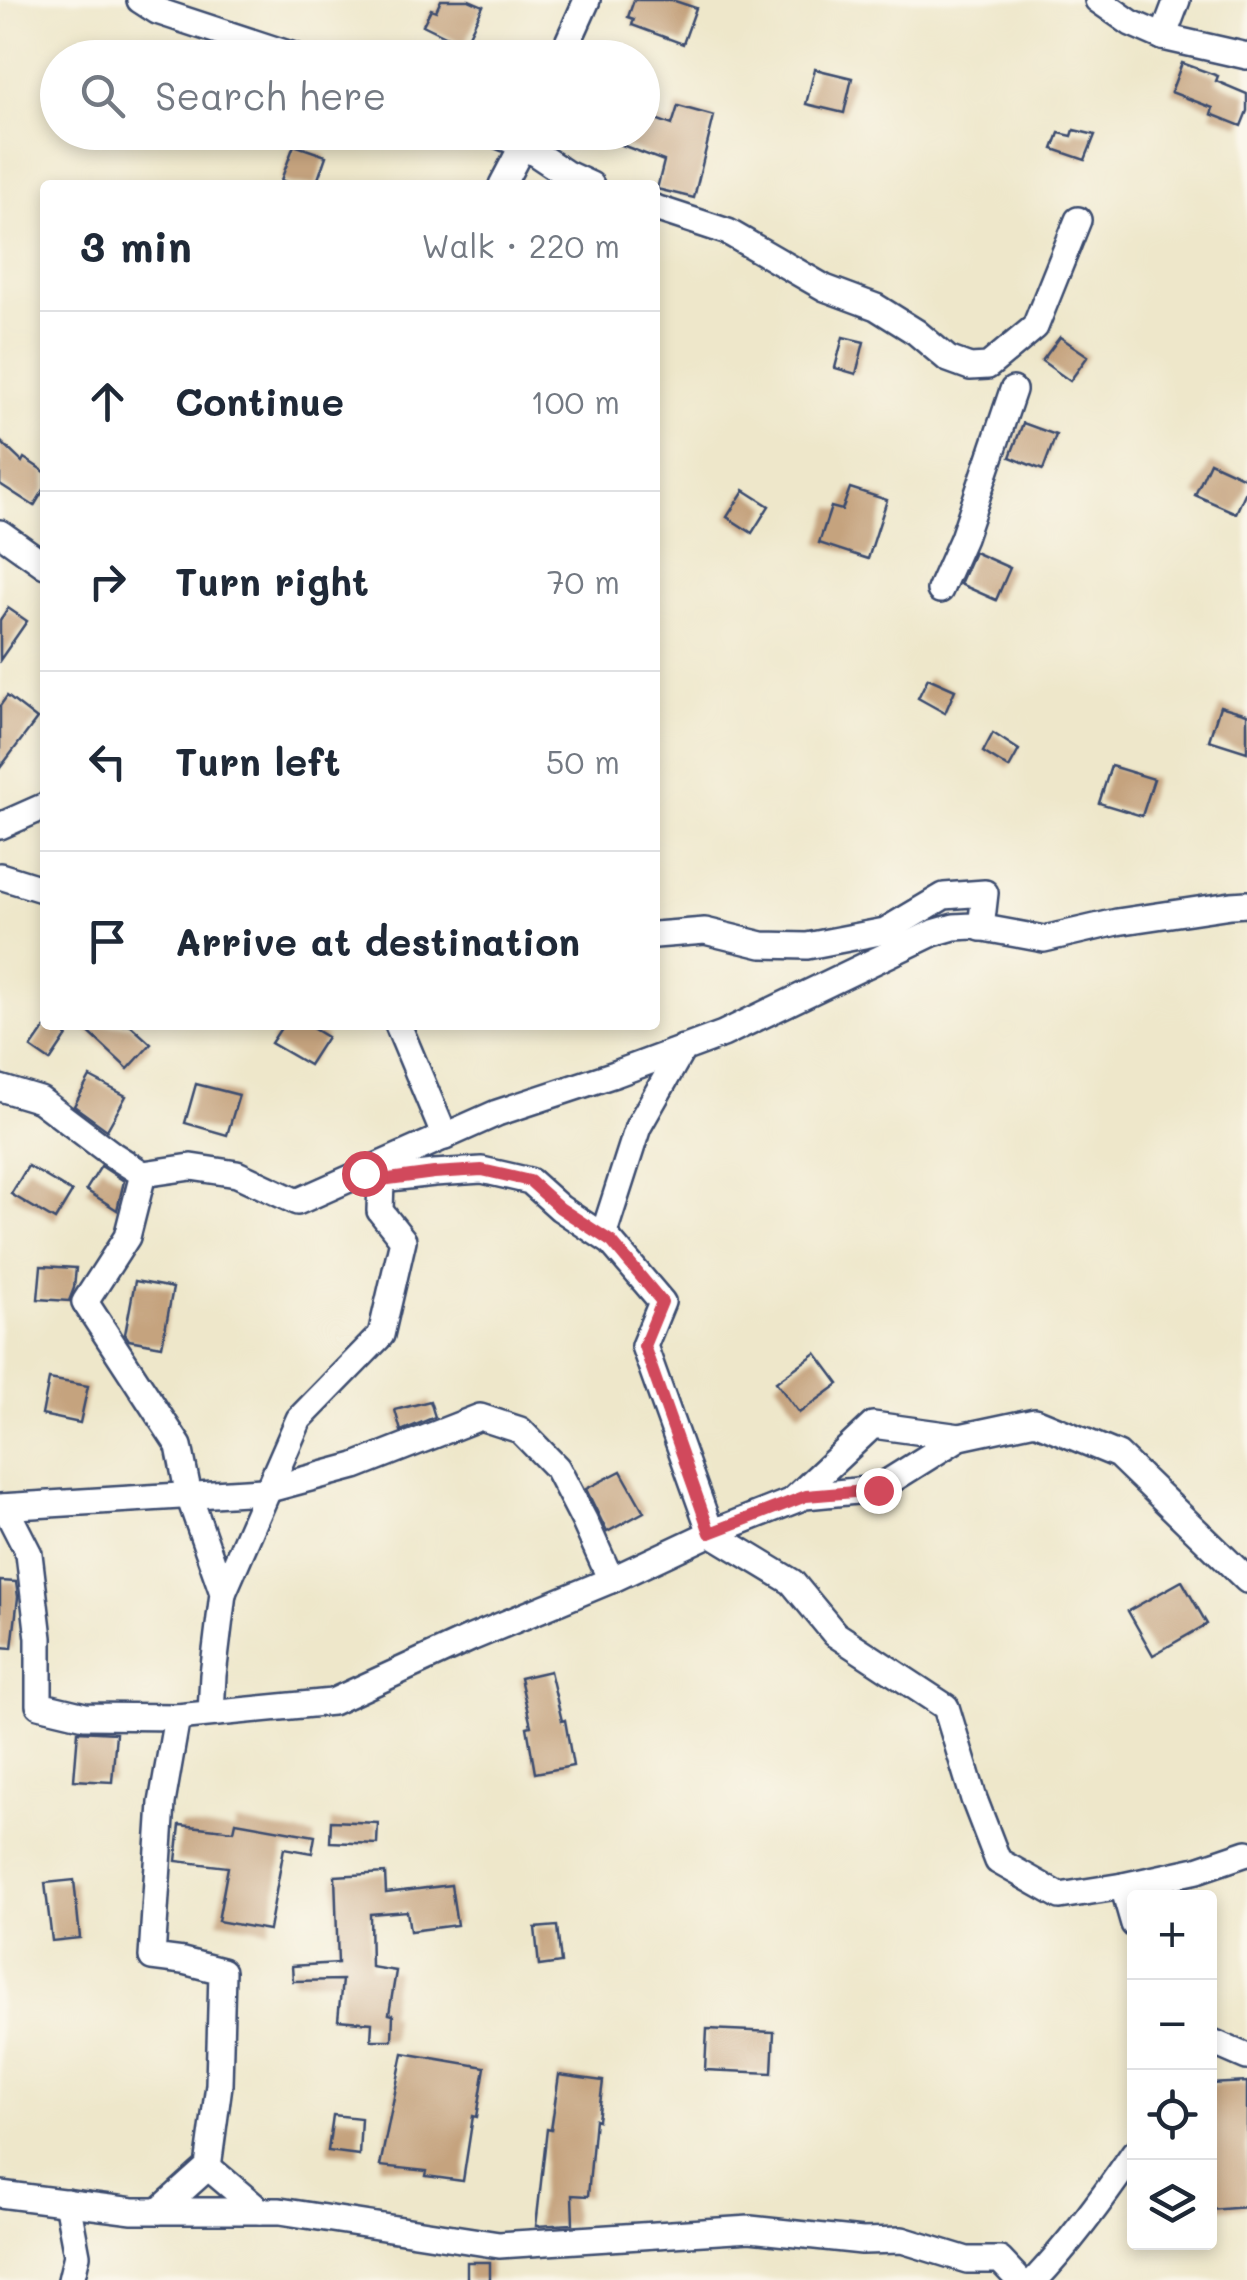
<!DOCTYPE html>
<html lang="en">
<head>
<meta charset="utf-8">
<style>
  :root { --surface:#fff; --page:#f2f2f3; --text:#1f2937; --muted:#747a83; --line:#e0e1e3 }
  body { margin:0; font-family:Mali,sans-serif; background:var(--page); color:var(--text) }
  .controls { position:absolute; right:30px; bottom:30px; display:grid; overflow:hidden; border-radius:10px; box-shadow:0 5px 15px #0003 }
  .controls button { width:90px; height:90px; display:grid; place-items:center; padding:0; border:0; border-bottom:2px solid var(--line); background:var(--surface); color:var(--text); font:50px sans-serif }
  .stop { position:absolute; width:30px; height:30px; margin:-22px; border:8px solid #d1495b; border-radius:50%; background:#fff }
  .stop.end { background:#d1495b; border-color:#fff; box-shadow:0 2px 10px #0008 }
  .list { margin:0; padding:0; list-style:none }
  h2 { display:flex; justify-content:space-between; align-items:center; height:130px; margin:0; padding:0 40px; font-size:42px }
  h2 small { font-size:32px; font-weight:400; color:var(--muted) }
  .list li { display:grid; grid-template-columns:65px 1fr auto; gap:30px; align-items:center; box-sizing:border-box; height:180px; padding:0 40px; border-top:2px solid var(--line) }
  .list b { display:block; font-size:38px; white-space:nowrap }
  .list em { font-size:32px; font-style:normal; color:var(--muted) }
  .icon { flex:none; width:55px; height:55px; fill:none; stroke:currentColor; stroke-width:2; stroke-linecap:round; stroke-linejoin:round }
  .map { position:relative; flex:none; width:1247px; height:2280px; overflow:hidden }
  .search { position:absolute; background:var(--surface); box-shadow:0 5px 15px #0003; left:40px; top:40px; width:620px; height:110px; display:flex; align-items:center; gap:25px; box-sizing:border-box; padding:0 35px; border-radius:55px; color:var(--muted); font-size:38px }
  .panel { position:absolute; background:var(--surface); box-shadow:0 5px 15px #0003; left:40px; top:180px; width:620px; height:850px; border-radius:10px }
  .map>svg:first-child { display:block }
  .building { fill:#c5a37e }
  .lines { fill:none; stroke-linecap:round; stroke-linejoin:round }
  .minor-casing { stroke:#3b4b6e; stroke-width:30 }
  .minor { stroke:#fff; stroke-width:25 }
  .route { stroke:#d1495b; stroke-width:12 }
</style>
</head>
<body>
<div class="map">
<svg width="1247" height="2280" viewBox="0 0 1247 2280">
  <rect width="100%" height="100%" fill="#fbf7ec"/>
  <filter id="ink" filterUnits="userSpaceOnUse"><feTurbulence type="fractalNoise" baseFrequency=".01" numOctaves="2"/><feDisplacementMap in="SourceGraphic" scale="20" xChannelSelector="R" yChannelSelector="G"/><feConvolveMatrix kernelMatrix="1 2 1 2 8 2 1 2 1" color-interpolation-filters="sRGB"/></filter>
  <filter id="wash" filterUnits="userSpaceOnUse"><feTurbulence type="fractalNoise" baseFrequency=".0048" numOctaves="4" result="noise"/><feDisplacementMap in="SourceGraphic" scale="40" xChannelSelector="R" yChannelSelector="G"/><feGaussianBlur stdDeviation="2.25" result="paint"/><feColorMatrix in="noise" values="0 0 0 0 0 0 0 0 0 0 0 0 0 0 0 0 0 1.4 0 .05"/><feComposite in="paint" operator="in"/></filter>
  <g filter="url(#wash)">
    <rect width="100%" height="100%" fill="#eee7ca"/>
    <g id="blocks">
      <g class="building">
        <polygon points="441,0 469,0 483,6 464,45 423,25 431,9 436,11"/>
        <polygon points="634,0 672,0 696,8 683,44 632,25 634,19 628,17"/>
        <polygon points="1182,63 1218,76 1216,81 1247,94 1247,111 1241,126 1211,114 1213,108 1171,92"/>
        <polygon points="815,69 852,78 844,113 806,104"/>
        <polygon points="678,106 714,116 694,198 657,189 664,161 593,134 642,132 642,114 672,125"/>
        <polygon points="1074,130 1095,135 1085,160 1053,149 1059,133 1072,136"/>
        <polygon points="294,145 326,156 316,185 293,185 281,180"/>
        <polygon points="843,337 864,342 856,374 835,368"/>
        <polygon points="1060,337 1088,356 1070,381 1042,361"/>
        <polygon points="1023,423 1056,435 1043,470 1010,457"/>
        <polygon points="0,441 22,462 24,458 45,472 45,488 34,506 0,484"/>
        <polygon points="1210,462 1247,479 1247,489 1236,513 1195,495"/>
        <polygon points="850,488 887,500 868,559 819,543 831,507 842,510"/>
        <polygon points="744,490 769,506 752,533 727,517"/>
        <polygon points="974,552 1010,568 996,600 960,584"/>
        <polygon points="8,608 27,621 0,660 0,620"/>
        <polygon points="928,678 955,690 945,713 918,698"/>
        <polygon points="7,696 37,719 0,768 0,706"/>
        <polygon points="1220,706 1247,714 1247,752 1209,740"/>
        <polygon points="993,733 1019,750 1009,768 983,752"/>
        <polygon points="1111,766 1154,779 1142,816 1099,803"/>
        <polygon points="47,1025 74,1025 50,1061 31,1048"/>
        <polygon points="81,1025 130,1025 151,1044 128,1069"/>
        <polygon points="283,1025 307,1025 327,1037 309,1065 271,1043"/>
        <polygon points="90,1077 126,1096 107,1130 74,1106"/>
        <polygon points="196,1084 239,1095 227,1135 185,1123"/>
        <polygon points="28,1166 72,1192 55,1220 11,1194"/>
        <polygon points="101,1166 124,1181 117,1210 86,1190"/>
        <polygon points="41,1266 76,1268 74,1288 69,1301 38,1299"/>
        <polygon points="135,1281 173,1288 162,1346 129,1340 125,1334"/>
        <polygon points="816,1353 839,1384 799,1413 776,1382"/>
        <polygon points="49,1379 88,1386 80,1423 42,1415"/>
        <polygon points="430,1401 435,1417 401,1431 395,1410"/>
        <polygon points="621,1471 644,1512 607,1532 586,1489"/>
        <polygon points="0,1581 16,1582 18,1597 12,1648 0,1647"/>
        <polygon points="1182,1581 1207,1624 1153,1655 1128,1611"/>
        <polygon points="550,1671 562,1721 565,1720 573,1766 535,1773 527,1727 531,1726 520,1678"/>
        <polygon points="78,1731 116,1733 112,1782 74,1780"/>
        <polygon points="331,1821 378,1823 377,1844 330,1842"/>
        <polygon points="236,1822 315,1836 312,1853 284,1848 269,1930 218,1921 228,1867 176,1861 180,1825 234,1831"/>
        <polygon points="385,1873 386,1893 451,1885 457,1925 410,1931 407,1911 370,1914 371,1967 396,1971 389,2014 393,2015 392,2040 371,2040 372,2023 338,2020 342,1980 293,1981 292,1966 338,1963 335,1876"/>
        <polygon points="74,1880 80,1938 52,1941 45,1883"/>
        <polygon points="557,1926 561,1963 539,1966 535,1928"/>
        <polygon points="707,2029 774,2032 772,2073 705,2070"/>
        <polygon points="403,2053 485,2067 477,2117 473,2116 463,2181 426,2176 427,2171 380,2166"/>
        <polygon points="559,2075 603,2081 598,2120 595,2119 588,2196 572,2195 573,2224 536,2226 547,2129 551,2130"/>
        <polygon points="1247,2082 1247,2207 1210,2210 1210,2084"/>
        <polygon points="333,2115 361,2118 359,2155 328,2151"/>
        <rect x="467" y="2262" width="23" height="18"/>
      </g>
    </g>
  </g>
  <g filter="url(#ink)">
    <use href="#blocks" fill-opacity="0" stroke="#3b4b6e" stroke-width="2.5"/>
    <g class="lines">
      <g class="minor-casing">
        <g id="minor">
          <polyline points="140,0 157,11 300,58"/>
          <polyline points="1098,0 1131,23 1163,37 1247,56"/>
          <polyline points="1163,37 1177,0"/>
          <polyline points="561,58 587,0"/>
          <polyline points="491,132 523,145 528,132"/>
          <polyline points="502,185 523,145 565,173 591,185"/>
          <polyline points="655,208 728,232 825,288 876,307 916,332 948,359 970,367 988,366 1035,327 1078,220"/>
          <polyline points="0,533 45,565"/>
          <polyline points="940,590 963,538 1013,390"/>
          <polyline points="0,826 45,806"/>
          <polyline points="0,876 45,890"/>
          <polyline points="655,935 705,931 762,945 807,946 885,931 944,896 985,893 981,928"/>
          <polyline points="398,1025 445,1137"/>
          <polyline points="0,1088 40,1100 113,1155 143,1174 191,1167 237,1174 297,1202 497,1113 615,1074 723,1034 933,933 954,927 973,926 1044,939 1117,922 1231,905 1247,904"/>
          <polyline points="143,1174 127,1237 85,1302 179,1446 189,1496 223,1593 213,1675 211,1713"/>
          <polyline points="370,1175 381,1179 434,1173 482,1170 530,1181 560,1208 611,1242 662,1302 644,1346 711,1533 792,1582 835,1634 946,1707 974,1799 998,1861 1060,1896 1123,1886 1197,1870 1247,1853"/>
          <polyline points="603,1236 638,1127 683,1048"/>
          <polyline points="794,1499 873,1425 960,1437"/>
          <polyline points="0,1507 262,1491 355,1466 480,1417 520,1430 557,1468 584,1520 611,1580"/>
          <polyline points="5,1507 29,1554 39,1638 39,1705 85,1716 177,1717 332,1702 471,1638 611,1580 711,1533 805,1496 877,1489 960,1437 1035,1421 1118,1455 1247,1580"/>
          <polyline points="223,1593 299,1419 381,1335 403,1240 380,1211 381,1179"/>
          <polyline points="1123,1886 1134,1924"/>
          <polyline points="1210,2041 1247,2057"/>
          <polyline points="208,2167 260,2211"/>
          <polyline points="0,2194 133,2211 280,2211 499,2245 750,2229 862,2241 902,2240 967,2260 1000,2260 1019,2280"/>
          <polyline points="67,2202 77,2255 71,2280"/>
          <polyline points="159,2211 208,2167 219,2085 222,1971 183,1961 152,1957 162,1803 177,1717"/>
          <path d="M1035,2280C1072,2241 1104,2197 1134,2153"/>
        </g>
      </g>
      <use href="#minor" class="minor"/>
    </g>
  </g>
  <g class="lines" filter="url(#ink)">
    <polyline class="route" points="364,1173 381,1180 434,1173 482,1170 530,1181 560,1208 612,1242 662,1302 644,1346 710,1533 806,1496 878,1490"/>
  </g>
</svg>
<div class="controls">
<button>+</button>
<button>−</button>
<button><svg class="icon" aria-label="locate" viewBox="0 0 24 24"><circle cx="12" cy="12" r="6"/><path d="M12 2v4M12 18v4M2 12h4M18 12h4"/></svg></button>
<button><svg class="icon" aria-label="layers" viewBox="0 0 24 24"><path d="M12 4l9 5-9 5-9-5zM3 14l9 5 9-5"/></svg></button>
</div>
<div class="stop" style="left:364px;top:1173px"></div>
<div class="stop end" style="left:878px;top:1490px"></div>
<div class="search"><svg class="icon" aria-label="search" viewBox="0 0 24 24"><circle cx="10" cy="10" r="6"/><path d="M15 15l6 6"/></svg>Search here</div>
<section class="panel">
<h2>3 min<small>Walk · 220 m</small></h2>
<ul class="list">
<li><svg class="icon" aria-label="ahead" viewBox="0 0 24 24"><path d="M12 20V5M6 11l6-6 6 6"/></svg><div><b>Continue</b></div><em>100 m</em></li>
<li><svg class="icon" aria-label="right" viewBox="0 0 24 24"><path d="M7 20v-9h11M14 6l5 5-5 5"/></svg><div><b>Turn right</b></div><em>70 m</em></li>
<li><svg class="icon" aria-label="left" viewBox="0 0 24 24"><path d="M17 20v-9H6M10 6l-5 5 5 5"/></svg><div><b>Turn left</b></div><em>50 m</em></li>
<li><svg class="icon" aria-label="arrive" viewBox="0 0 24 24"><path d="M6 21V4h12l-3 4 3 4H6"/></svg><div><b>Arrive at destination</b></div></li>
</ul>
</section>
</div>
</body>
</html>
